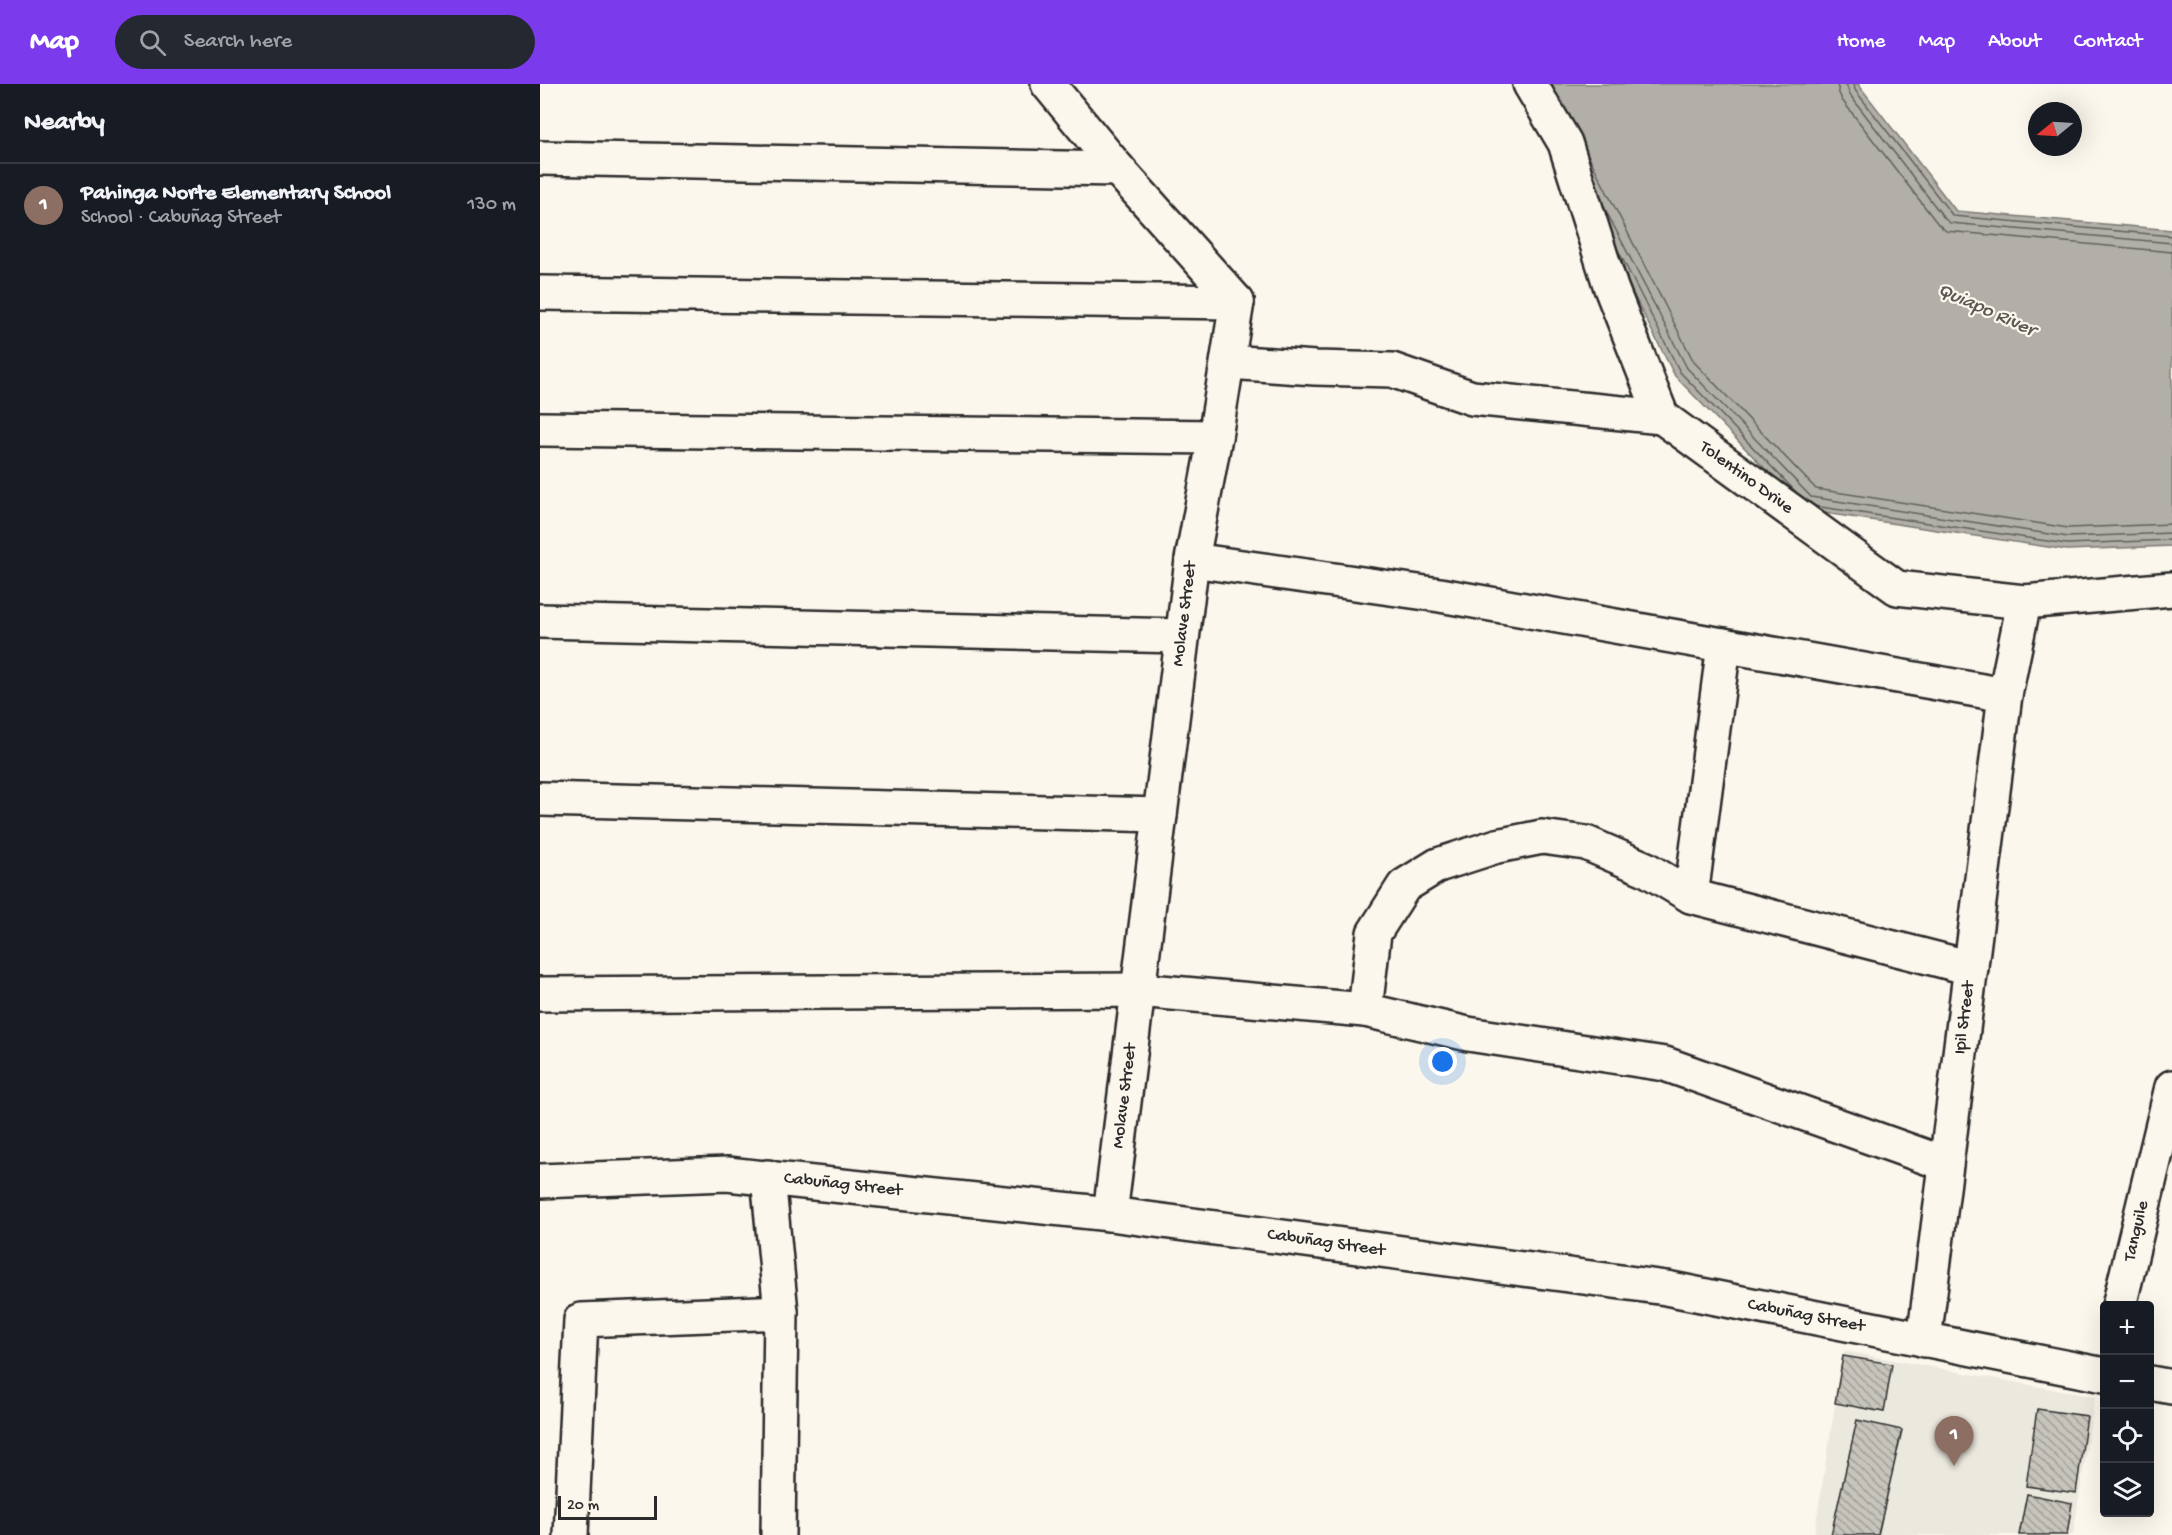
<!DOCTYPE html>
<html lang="en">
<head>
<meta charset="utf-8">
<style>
  :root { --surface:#171b24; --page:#242831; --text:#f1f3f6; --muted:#9ea1a6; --line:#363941; --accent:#7c3aed }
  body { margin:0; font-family:"Gochi Hand",sans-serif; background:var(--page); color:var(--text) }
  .controls { position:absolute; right:18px; bottom:18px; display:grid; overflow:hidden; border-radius:6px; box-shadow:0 6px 24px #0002 }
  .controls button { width:54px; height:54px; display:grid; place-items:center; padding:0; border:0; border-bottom:2px solid var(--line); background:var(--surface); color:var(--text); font:30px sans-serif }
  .compass { position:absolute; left:1488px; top:18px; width:54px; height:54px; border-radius:50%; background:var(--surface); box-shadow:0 6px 24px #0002; rotate:252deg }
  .scale { position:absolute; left:18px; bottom:15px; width:99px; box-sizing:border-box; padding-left:6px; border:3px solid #2b2b2b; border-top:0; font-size:16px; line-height:21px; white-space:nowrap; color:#2b2b2b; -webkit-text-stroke:4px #fbf7ec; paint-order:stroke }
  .you { position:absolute; left:903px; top:978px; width:21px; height:21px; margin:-15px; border:4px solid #fff; border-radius:50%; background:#1a73e8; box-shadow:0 0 0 9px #1a73e833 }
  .badge { display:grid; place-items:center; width:39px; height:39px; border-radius:50%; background:var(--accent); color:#fff; font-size:20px; font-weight:700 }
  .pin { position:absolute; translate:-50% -50px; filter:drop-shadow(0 2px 3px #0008) }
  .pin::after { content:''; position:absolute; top:32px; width:21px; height:18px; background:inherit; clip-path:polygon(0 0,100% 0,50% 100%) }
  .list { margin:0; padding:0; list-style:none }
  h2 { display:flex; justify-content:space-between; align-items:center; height:78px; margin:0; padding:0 24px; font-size:26px }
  h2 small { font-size:20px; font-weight:400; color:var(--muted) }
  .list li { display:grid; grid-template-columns:39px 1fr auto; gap:18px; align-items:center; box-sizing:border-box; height:84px; padding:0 24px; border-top:2px solid var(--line) }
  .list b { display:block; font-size:22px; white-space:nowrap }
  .list p { margin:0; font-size:20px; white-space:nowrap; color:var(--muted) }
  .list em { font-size:20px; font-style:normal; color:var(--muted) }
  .icon { flex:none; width:33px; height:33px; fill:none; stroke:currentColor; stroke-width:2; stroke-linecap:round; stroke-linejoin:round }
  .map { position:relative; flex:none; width:1632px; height:1451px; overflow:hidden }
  header { display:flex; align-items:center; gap:36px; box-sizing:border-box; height:84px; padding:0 30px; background:var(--accent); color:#fff }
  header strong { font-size:28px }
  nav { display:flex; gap:33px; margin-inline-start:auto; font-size:21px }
  .search { width:420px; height:54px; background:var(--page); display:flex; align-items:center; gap:15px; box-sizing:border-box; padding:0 21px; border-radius:33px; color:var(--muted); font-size:22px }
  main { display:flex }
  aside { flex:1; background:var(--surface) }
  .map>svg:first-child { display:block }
  .built { fill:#ebe8de }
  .water { fill:#b1afa7; stroke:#7b7a75; stroke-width:1.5 }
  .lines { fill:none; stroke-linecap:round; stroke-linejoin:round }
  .shore { stroke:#61605d; stroke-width:1.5 }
  .building { fill:url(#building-back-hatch); stroke:#2b2b2b; stroke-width:1.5 }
  .minor-casing { stroke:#2b2b2b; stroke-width:38 }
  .minor { stroke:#fbf7ec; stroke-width:33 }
  .labels { text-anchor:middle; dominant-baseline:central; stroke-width:4.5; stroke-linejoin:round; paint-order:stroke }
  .street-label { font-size:18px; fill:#2b2b2b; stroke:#fbf7ec }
  .water-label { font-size:20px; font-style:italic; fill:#5a5956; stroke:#fbf7ec }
</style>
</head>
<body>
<header>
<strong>Map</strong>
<div class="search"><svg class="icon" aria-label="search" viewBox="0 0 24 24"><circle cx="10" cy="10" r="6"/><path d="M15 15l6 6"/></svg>Search here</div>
<nav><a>Home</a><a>Map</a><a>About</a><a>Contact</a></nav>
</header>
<main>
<aside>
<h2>Nearby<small></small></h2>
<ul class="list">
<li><span class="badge" style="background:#8d6e63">1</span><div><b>Pahinga Norte Elementary School</b><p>School · Cabuñag Street</p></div><em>130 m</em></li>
</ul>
</aside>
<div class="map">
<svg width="1632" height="1451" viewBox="0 0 1632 1451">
  <defs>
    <pattern id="building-back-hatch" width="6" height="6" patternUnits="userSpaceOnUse" patternTransform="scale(1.5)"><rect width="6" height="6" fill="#c7c4bc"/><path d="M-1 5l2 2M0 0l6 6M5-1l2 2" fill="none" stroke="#a29f99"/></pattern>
  </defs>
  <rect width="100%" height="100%" fill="#fbf7ec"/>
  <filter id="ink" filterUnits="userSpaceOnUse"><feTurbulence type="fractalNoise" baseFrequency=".0167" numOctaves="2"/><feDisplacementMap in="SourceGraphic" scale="12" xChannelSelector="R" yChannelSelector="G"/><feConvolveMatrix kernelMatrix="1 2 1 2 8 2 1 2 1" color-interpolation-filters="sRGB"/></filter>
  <g filter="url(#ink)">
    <polygon class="built" points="1304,1267 1555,1313 1533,1451 1274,1451"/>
    <polygon class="water" points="986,0 1318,0 1416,127 1632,146 1632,462 1527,466 1265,426 1135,292"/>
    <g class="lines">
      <g class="shore">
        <polyline points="1297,0 1299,9 1302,16 1398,140 1406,147 1632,168"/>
        <polyline points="1306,0 1310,11 1405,135 1410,139 1632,159"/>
        <polyline points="1314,0 1315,6 1413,132 1632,152"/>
        <polyline points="1048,71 1154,278 1276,405 1528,444 1632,440"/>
        <polyline points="1064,123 1147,284 1271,413 1528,453 1632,449"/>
        <polyline points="1078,166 1140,288 1256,408"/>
        <polyline points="1274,422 1527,460 1632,456"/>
      </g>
    </g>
    <g class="building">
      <polygon points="1303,1272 1352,1280 1344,1328 1295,1319"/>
      <polygon points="1497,1325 1547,1332 1536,1409 1486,1402"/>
      <polygon points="1317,1336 1362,1346 1338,1451 1291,1451"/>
      <polygon points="1487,1410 1532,1419 1527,1451 1479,1451"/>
    </g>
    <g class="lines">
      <g class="minor-casing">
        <g id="minor">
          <polyline points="508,0 578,85 697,218"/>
          <polyline points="990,0 1025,59 1071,204 1122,333 1357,504 1484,518 1632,505"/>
          <polyline points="0,74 578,85"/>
          <polyline points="0,209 697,218"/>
          <polyline points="688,278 775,284 852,286 932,314 1122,333"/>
          <polyline points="0,345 675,353"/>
          <polyline points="652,476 900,511 1465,611"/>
          <polyline points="0,537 642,552"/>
          <polyline points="0,715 620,731"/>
          <polyline points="1151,812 1184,561"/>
          <polyline points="0,910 598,906 825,926 928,950 1125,980 1406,1080"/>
          <polyline points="825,926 834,849 864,802 898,781 957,762 1002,753 1046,759 1106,785 1151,812 1431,884"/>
          <polyline points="228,1093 241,1228 238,1451"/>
          <polyline points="0,1097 187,1090 570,1130 1126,1204 1564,1291"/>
          <polyline points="570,1130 652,476 675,353 697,218"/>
          <polyline points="1579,1222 1632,1003"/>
          <polyline points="1384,1256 1465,611 1484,518"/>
          <polyline points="1610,1299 1632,1303"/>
          <polyline points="31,1451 41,1236 241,1228"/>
        </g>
      </g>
      <use href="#minor" class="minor"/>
    </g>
  </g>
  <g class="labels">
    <g class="street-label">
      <text transform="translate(1206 394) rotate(36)">Tolentino Drive</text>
      <text transform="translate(645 530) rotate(-83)">Molave Street</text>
      <text transform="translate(1425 934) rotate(-83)">Ipil Street</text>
      <text transform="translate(585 1012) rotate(-83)">Molave Street</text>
      <text transform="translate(303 1101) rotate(6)">Cabuñag Street</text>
      <text transform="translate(1597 1147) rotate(-77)">Tanguile</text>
      <text transform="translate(786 1159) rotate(8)">Cabuñag Street</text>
      <text transform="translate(1266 1232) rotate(11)">Cabuñag Street</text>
    </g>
    <g class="water-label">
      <text transform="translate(1446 227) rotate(24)">Quiapo River</text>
    </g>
  </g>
</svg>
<div class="controls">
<button>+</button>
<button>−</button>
<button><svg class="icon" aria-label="locate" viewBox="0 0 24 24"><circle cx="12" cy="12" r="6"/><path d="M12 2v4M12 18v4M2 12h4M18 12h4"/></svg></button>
<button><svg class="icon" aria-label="layers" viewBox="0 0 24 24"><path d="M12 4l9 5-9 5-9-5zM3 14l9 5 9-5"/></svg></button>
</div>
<svg class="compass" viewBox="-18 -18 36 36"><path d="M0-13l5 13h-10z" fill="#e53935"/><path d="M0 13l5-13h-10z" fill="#9ea1a6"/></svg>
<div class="scale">20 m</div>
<div class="you"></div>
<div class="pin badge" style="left:1414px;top:1382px;background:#8d6e63">1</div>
</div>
</main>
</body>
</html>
